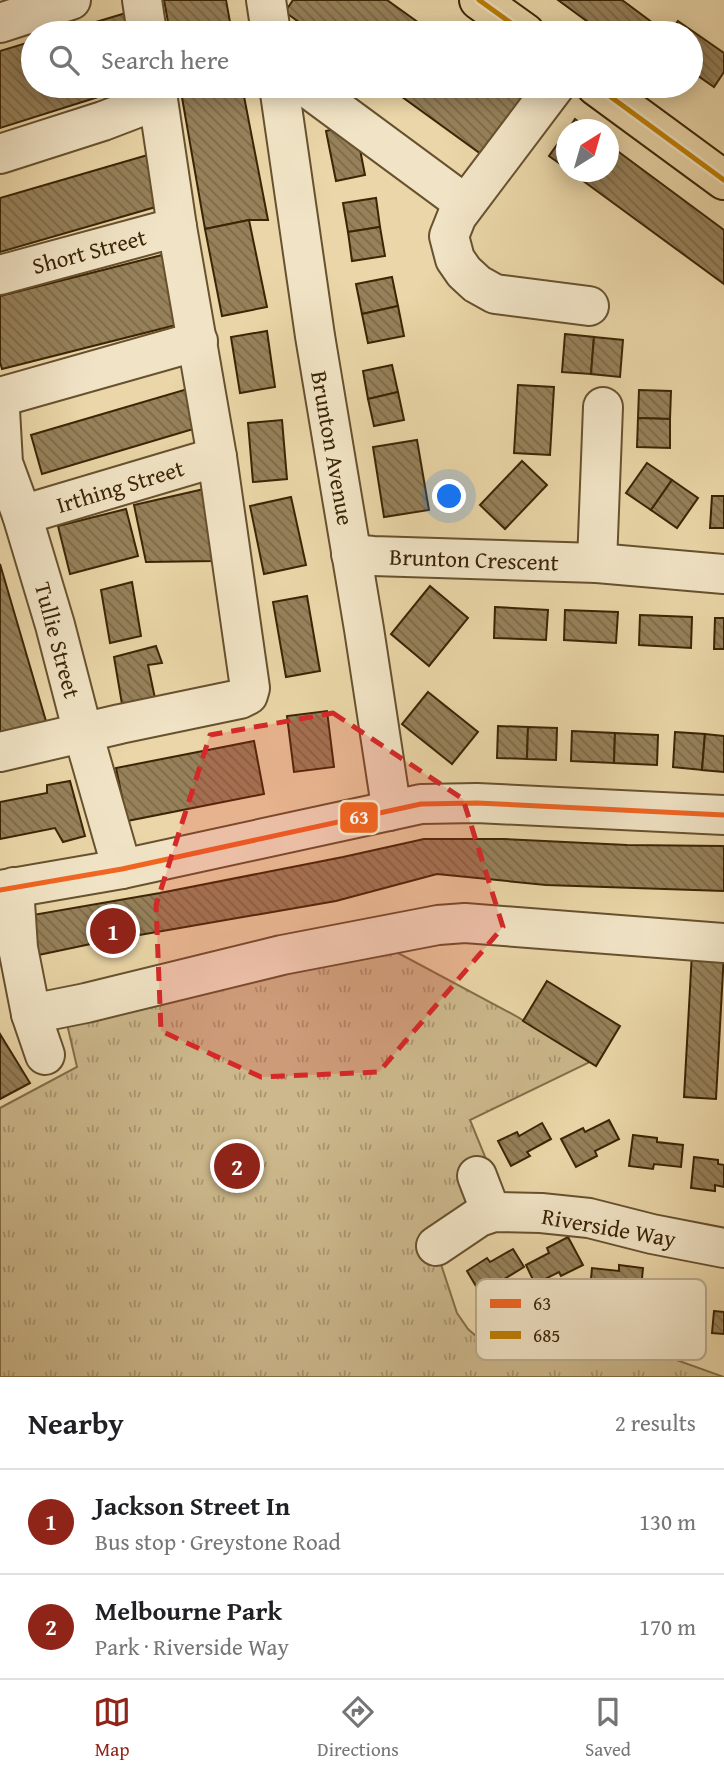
<!DOCTYPE html>
<html lang="en">
<head>
<meta charset="utf-8">
<style>
  :root { --surface:#fff; --page:#f6f6f6; --text:#202124; --muted:#757577; --line:#e0e0e0; --accent:#8f2418 }
  body { margin:0; font-family:"Gentium Book Plus",serif; background:var(--page); color:var(--text) }
  .compass { position:absolute; left:556px; top:119px; width:63px; height:63px; border-radius:50%; background:var(--surface); box-shadow:0 4px 18px #0003; rotate:37deg }
  .you { position:absolute; left:450px; top:497px; width:24px; height:24px; margin:-18px; border:5px solid #fff; border-radius:50%; background:#1a73e8; box-shadow:0 0 0 10px #1a73e833 }
  .badge { display:grid; place-items:center; width:46px; height:46px; border-radius:50%; background:var(--accent); color:#fff; font-size:23px; font-weight:700 }
  .pin { position:absolute; translate:-50% -50%; border:4px solid #fff; box-shadow:0 2px 7px #0006 }
  .list { margin:0; padding:0; list-style:none }
  h2 { display:flex; justify-content:space-between; align-items:center; height:91px; margin:0; padding:0 28px; font-size:30px }
  h2 small { font-size:23px; font-weight:400; color:var(--muted) }
  .list li { display:grid; grid-template-columns:46px 1fr auto; gap:21px; align-items:center; box-sizing:border-box; height:105px; padding:0 28px; border-top:2px solid var(--line) }
  .list b { display:block; font-size:26px; white-space:nowrap }
  .list p { margin:0; font-size:23px; white-space:nowrap; color:var(--muted) }
  .list em { font-size:23px; font-style:normal; color:var(--muted) }
  .icon { flex:none; width:38px; height:38px; fill:none; stroke:currentColor; stroke-width:2; stroke-linecap:round; stroke-linejoin:round }
  .map { position:relative; flex:none; width:724px; height:1377px; overflow:hidden }
  .search { position:absolute; background:var(--surface); box-shadow:0 4px 18px #0003; left:21px; right:21px; top:21px; height:77px; display:flex; align-items:center; gap:18px; box-sizing:border-box; padding:0 24px; border-radius:38px; color:var(--muted); font-size:26px }
  .sheet { height:301px; background:var(--surface) }
  nav { display:flex; justify-content:space-around; align-items:center; box-sizing:border-box; height:98px; border-top:2px solid var(--line); background:var(--surface); font-size:19px; color:var(--muted) }
  nav a { display:grid; justify-items:center; gap:4px }
  nav .on { color:var(--accent) }
  .map>svg:first-child { display:block }
  .park { fill:url(#park-tufts); stroke:#846e48; stroke-width:2 }
  .building { fill:url(#building-back-hatch); stroke:#3b2505; stroke-width:2 }
  .lines { fill:none; stroke-linecap:round; stroke-linejoin:round }
  .minor-casing { stroke:#67512e; stroke-width:42 }
  .major-casing { stroke:#3b2505; stroke-width:42 }
  .minor { stroke:#f1e4c6; stroke-width:38 }
  .major { stroke:#ead6a8; stroke-width:38 }
  .bus-1-casing { stroke:#f1e4c6; stroke-width:10 }
  .bus-2-casing { stroke:#f1e4c6; stroke-width:10 }
  .bus-1 { stroke:#f26522; stroke-width:5 }
  .bus-2 { stroke:#bf7f02; stroke-width:5 }
  .marked { fill:#d62828; fill-opacity:0.2; stroke:#d62828; stroke-width:5; stroke-dasharray:14 9; stroke-linejoin:round }
  .labels { text-anchor:middle; dominant-baseline:central; stroke-width:6; stroke-linejoin:round; paint-order:stroke }
  .street-label { font-size:23px; fill:#3b2505; stroke:#f1e4c6 }
  .key { fill:#f1e4c6; stroke:#baab8c; stroke-width:2 }
  .key-label { font-size:19px; fill:#3b2505 }
  .line-badge { stroke:#f1e4c6; stroke-width:2.5 }
  .badge-label { font-size:19px; text-anchor:middle; font-weight:bold; fill:#fff }
</style>
</head>
<body>
<div class="map">
<svg width="724" height="1377" viewBox="0 0 724 1377">
  <defs>
    <pattern id="park-tufts" width="24" height="20" patternUnits="userSpaceOnUse" patternTransform="scale(1.75)"><rect width="24" height="20" fill="#ccb88c"/><path d="M3 7l-1-3M5 7V3M7 7l1-3M15 17l-1-3M17 17v-4M19 17l1-3" fill="none" stroke="#a79570"/></pattern>
    <pattern id="building-back-hatch" width="6" height="6" patternUnits="userSpaceOnUse" patternTransform="scale(1.75)"><rect width="6" height="6" fill="#96815a"/><path d="M-1 5l2 2M0 0l6 6M5-1l2 2" fill="none" stroke="#7c6948"/></pattern>
  </defs>
  <rect width="100%" height="100%" fill="#ead6a8"/>
  <filter id="stains"><feTurbulence type="fractalNoise" baseFrequency=".00286" numOctaves="4"/><feColorMatrix values="0 0 0 0 .2 0 0 0 0 .09 0 0 0 0 .02 0 0 0 .5 -.17"/></filter>
  <radialGradient id="worn" r=".72"><stop offset=".6" stop-color="#630" stop-opacity="0"/><stop offset="1" stop-color="#630" stop-opacity=".3"/></radialGradient>
  <polygon class="park" points="385,946 516,1016 590,1062 470,1120 486,1159 462,1172 466,1203 433,1240 457,1313 468,1329 486,1345 512,1340 535,1328 577,1330 604,1334 724,1377 0,1377 0,1108 77,1067 64,1011"/>
  <g class="building">
    <polygon points="164,0 226,0 232,33 170,33"/>
    <polygon points="293,0 387,0 433,33 314,33 285,12"/>
    <polygon points="558,0 622,0 661,29 658,33 603,33"/>
    <polygon points="129,12 133,33 59,33"/>
    <polygon points="678,21 724,53 724,72 714,87 691,71 691,33 670,33"/>
    <polygon points="33,41 33,86 133,86 0,128 0,51"/>
    <polygon points="180,86 242,86 268,220 249,220 205,229"/>
    <polygon points="387,86 506,86 522,98 481,154"/>
    <polygon points="575,119 589,130 568,130"/>
    <polygon points="355,124 365,175 336,181 326,131"/>
    <polygon points="566,132 566,168 549,156"/>
    <polygon points="608,144 724,230 724,284 571,172 608,172"/>
    <polygon points="151,154 166,204 0,252 0,198"/>
    <polygon points="376,198 380,227 348,232 343,203"/>
    <polygon points="249,220 267,307 222,316 205,229"/>
    <polygon points="380,227 385,256 352,261 348,232"/>
    <polygon points="166,254 184,323 2,369 0,362 0,296"/>
    <polygon points="392,277 398,306 362,314 356,284"/>
    <polygon points="398,306 404,336 368,343 362,314"/>
    <polygon points="267,331 275,387 240,393 231,337"/>
    <polygon points="565,334 594,337 591,374 562,372"/>
    <polygon points="594,337 623,340 620,377 591,374"/>
    <polygon points="392,365 398,392 368,399 363,371"/>
    <polygon points="201,385 200,427 42,474 31,435"/>
    <polygon points="518,385 554,387 550,455 514,453"/>
    <polygon points="639,390 671,391 670,419 638,418"/>
    <polygon points="398,392 404,420 374,426 368,399"/>
    <polygon points="638,418 670,419 670,448 637,447"/>
    <polygon points="282,420 287,479 253,482 248,423"/>
    <polygon points="417,440 429,510 384,517 373,447"/>
    <polygon points="522,461 547,485 505,529 480,505"/>
    <polygon points="647,463 672,480 651,510 626,493"/>
    <polygon points="672,480 698,498 677,528 651,510"/>
    <polygon points="204,489 215,561 146,562 134,505"/>
    <polygon points="712,496 724,496 724,528 710,528"/>
    <polygon points="291,497 306,565 264,574 250,506"/>
    <polygon points="126,509 138,556 70,574 58,526"/>
    <polygon points="0,564 48,728 0,742"/>
    <polygon points="132,582 141,636 110,643 101,590"/>
    <polygon points="430,586 468,618 429,666 391,634"/>
    <polygon points="307,596 320,671 286,677 273,602"/>
    <polygon points="495,607 548,610 546,640 494,638"/>
    <polygon points="565,610 618,612 616,643 564,640"/>
    <polygon points="640,615 692,617 691,648 639,645"/>
    <polygon points="715,618 724,618 724,649 714,649"/>
    <polygon points="156,646 162,663 148,665 156,703 123,710 114,657"/>
    <polygon points="428,692 478,732 452,764 402,724"/>
    <polygon points="327,711 334,767 294,772 287,716"/>
    <polygon points="498,726 528,727 527,759 497,758"/>
    <polygon points="528,727 557,728 556,760 527,759"/>
    <polygon points="572,731 615,733 614,763 571,761"/>
    <polygon points="675,732 705,734 702,770 673,767"/>
    <polygon points="615,733 658,735 657,765 614,763"/>
    <polygon points="705,734 724,736 724,772 702,770"/>
    <polygon points="254,741 264,794 127,821 116,768"/>
    <polygon points="70,781 85,836 63,842 55,828 0,839 0,802 47,793 47,785"/>
    <polygon points="424,839 504,839 627,845 724,846 724,891 546,885 437,874 336,901 105,941 29,957 27,916 160,893 343,857"/>
    <polygon points="692,952 724,953 716,1099 684,1097"/>
    <polygon points="547,981 620,1026 596,1066 523,1021"/>
    <polygon points="0,1034 30,1083 0,1099"/>
    <polygon points="609,1120 619,1139 595,1151 597,1156 576,1167 561,1139 583,1128 585,1132"/>
    <polygon points="542,1123 551,1139 527,1152 530,1156 511,1166 498,1141 517,1132 519,1136"/>
    <polygon points="633,1135 657,1138 657,1142 683,1145 681,1167 654,1164 653,1169 629,1166"/>
    <polygon points="694,1157 718,1160 718,1164 724,1165 724,1187 715,1185 715,1191 691,1188"/>
    <polygon points="568,1237 583,1265 561,1276 559,1272 535,1284 526,1265 549,1253 547,1248"/>
    <polygon points="513,1249 524,1267 501,1281 503,1286 483,1298 467,1271 487,1258 490,1262"/>
    <polygon points="619,1265 643,1268 640,1299 616,1297 616,1292 590,1289 592,1268 619,1271"/>
    <polygon points="714,1311 724,1312 724,1334 712,1333"/>
  </g>
  <g class="lines">
    <g class="minor-casing">
      <g id="minor">
        <polyline points="142,0 147,33"/>
        <polyline points="266,0 271,33"/>
        <polyline points="0,23 71,0"/>
        <polyline points="279,86 315,336 364,629 389,793 389,811"/>
        <polyline points="305,86 465,204"/>
        <polyline points="555,86 457,216 449,236 455,259 464,272 477,284 495,294 589,306"/>
        <polyline points="0,154 103,121 158,100"/>
        <polyline points="0,275 177,227"/>
        <polyline points="0,397 198,341"/>
        <polyline points="0,410 3,463 22,515 55,625 83,733 122,869"/>
        <polyline points="22,515 217,457"/>
        <polyline points="351,554 373,556 597,563 724,574"/>
        <polyline points="597,563 603,407"/>
        <polyline points="0,752 120,724 240,699 248,695 250,688 217,457 177,227 156,86"/>
        <polyline points="14,887 18,948 31,1014 45,1055"/>
        <polyline points="0,890 122,869 421,804 477,803 724,815"/>
        <polyline points="31,1014 86,1003 282,955 438,925 465,923 724,943"/>
        <polyline points="477,1176 487,1202 494,1212"/>
        <polyline points="436,1246 479,1217 494,1212 541,1213 589,1218 652,1234 724,1248"/>
      </g>
    </g>
    <g class="major-casing">
      <g id="major">
        <polyline points="479,0 525,33"/>
        <polyline points="596,86 724,180"/>
      </g>
    </g>
    <use href="#minor" class="minor"/>
    <use href="#major" class="major"/>
    <g class="bus-1-casing">
      <polyline id="bus-1" points="0,890 122,869 421,804 477,803 724,815"/>
    </g>
    <g class="bus-2-casing">
      <g id="bus-2">
        <polyline points="479,0 525,33"/>
        <polyline points="596,86 724,180"/>
      </g>
    </g>
    <use href="#bus-1" class="bus-1"/>
    <use href="#bus-2" class="bus-2"/>
  </g>
  <path class="marked" d="M333,713L463,799L503,927L379,1072L261,1077L161,1031L156,905L210,735Z"/>
  <g class="labels">
    <g class="street-label">
      <text transform="translate(89 251) rotate(-15)">Short Street</text>
      <text transform="translate(333 448) rotate(80)">Brunton Avenue</text>
      <text transform="translate(120 486) rotate(-17)">Irthing Street</text>
      <text transform="translate(474 559) rotate(2)">Brunton Crescent</text>
      <text transform="translate(58 640) rotate(75)">Tullie Street</text>
      <text transform="translate(609 1227) rotate(10)">Riverside Way</text>
    </g>
  </g>
  <rect x="476" y="1279" width="230" height="81" rx="10" class="key"/>
  <rect x="490" y="1299" width="31" height="9" fill="#f26522"/>
  <rect x="490" y="1331" width="31" height="8" fill="#bf7f02"/>
  <g class="key-label">
    <text x="533" y="1310">63</text>
    <text x="533" y="1342">685</text>
  </g>
  <rect class="line-badge" x="339" y="801" width="40" height="33" rx="7" fill="#f26522"/>
  <g class="badge-label">
    <text x="359" y="824">63</text>
  </g>
  <rect width="100%" height="100%" filter="url(#stains)"/>
  <rect width="100%" height="100%" fill="url(#worn)"/>
</svg>
<svg class="compass" viewBox="-18 -18 36 36"><path d="M0-13l5 13h-10z" fill="#e53935"/><path d="M0 13l5-13h-10z" fill="#757577"/></svg>
<div class="you"></div>
<div class="pin badge" style="left:113px;top:931px">1</div>
<div class="pin badge" style="left:237px;top:1166px">2</div>
<div class="search"><svg class="icon" aria-label="search" viewBox="0 0 24 24"><circle cx="10" cy="10" r="6"/><path d="M15 15l6 6"/></svg>Search here</div>
</div>
<section class="sheet">
<h2>Nearby<small>2 results</small></h2>
<ul class="list">
<li><span class="badge">1</span><div><b>Jackson Street In</b><p>Bus stop · Greystone Road</p></div><em>130 m</em></li>
<li><span class="badge">2</span><div><b>Melbourne Park</b><p>Park · Riverside Way</p></div><em>170 m</em></li>
</ul>
</section>
<nav>
<a class="on"><svg class="icon" aria-label="map" viewBox="0 0 24 24"><path d="M3 6l6-2 6 2 6-2v14l-6 2-6-2-6 2zM9 4v14M15 6v14"/></svg>Map</a>
<a><svg class="icon" aria-label="directions" viewBox="0 0 24 24"><path d="M12 3l9 9-9 9-9-9zM9 14v-3h6M13 9l2 2-2 2"/></svg>Directions</a>
<a><svg class="icon" aria-label="saved" viewBox="0 0 24 24"><path d="M7 4h10v16l-5-4-5 4z"/></svg>Saved</a>
</nav>
</body>
</html>
